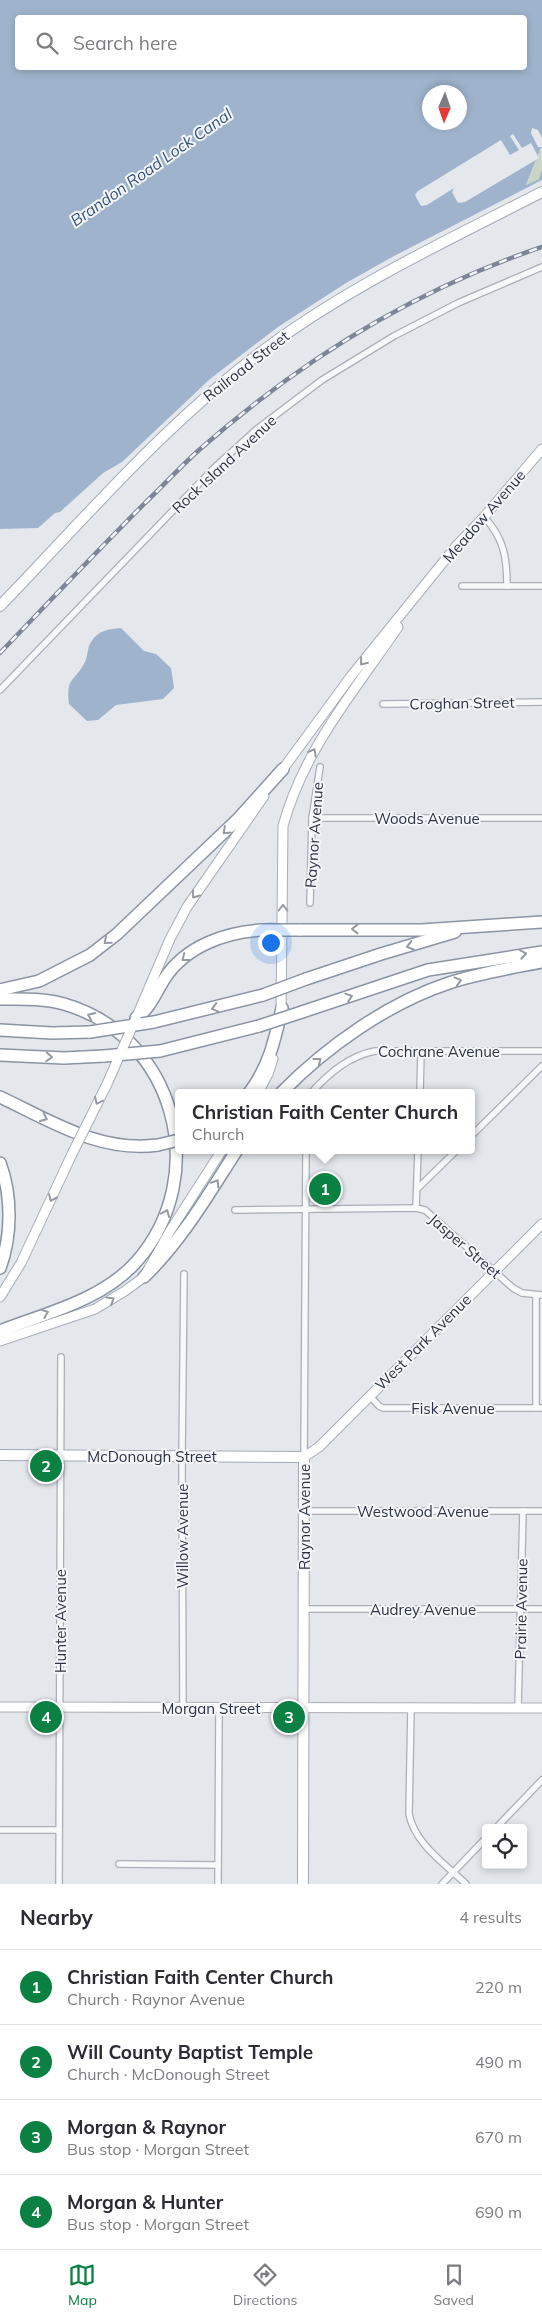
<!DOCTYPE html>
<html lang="en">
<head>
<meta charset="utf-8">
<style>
  :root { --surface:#fff; --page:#f2f2f3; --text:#2b2b33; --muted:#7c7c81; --line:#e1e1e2; --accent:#0b8043 }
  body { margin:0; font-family:Mulish,sans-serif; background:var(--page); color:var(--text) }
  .controls { position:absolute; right:15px; bottom:15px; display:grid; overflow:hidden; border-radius:5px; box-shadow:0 2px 8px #0003 }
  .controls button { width:45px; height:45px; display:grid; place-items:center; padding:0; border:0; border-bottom:1px solid var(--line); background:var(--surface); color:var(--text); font:25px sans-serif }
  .compass { position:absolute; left:422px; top:85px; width:45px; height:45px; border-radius:50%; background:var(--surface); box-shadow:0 2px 8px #0003; rotate:182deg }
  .you { position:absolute; left:270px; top:942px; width:18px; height:18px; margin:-12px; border:4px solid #fff; border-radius:50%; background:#1a73e8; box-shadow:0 0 0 8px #1a73e833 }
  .badge { display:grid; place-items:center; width:32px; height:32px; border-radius:50%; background:var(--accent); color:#fff; font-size:16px; font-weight:700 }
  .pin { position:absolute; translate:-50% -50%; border:2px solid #fff; box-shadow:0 1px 5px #0006 }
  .popup { position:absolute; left:175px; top:1089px; width:300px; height:65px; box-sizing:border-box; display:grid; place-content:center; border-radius:5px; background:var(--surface); filter:drop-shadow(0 1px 4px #0005); font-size:16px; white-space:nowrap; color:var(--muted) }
  .popup b { font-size:19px; color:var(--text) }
  .popup::after { content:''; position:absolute; left:50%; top:100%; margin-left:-10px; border:10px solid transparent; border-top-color:var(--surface) }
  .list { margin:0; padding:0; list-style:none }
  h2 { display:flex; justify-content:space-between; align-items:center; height:65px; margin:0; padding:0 20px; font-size:21px }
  h2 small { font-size:16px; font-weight:400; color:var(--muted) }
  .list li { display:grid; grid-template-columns:32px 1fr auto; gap:15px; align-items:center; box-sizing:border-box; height:75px; padding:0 20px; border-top:1px solid var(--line) }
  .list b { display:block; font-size:19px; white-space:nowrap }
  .list p { margin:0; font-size:16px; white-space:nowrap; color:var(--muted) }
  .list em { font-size:16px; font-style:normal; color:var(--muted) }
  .icon { flex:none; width:28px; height:28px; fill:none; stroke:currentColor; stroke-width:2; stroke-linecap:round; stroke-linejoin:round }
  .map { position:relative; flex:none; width:542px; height:1884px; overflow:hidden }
  .search { position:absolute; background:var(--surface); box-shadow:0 2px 8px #0003; left:15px; right:15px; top:15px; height:55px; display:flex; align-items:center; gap:12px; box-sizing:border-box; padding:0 18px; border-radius:5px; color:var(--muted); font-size:19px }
  .sheet { height:365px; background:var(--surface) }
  nav { display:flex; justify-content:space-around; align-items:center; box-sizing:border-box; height:70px; border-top:1px solid var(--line); background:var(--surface); font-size:14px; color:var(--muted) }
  nav a { display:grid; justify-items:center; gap:2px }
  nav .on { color:var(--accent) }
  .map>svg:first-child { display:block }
  .green { fill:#c9d6c5 }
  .water { fill:#9fb4cc; fill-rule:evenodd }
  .pier { fill:#e4e7ec }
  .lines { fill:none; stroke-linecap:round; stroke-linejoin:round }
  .street-casing { stroke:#a9aeb7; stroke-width:8 }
  .secondary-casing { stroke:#a9aeb7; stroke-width:11 }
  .primary-casing { stroke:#a3abb8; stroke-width:12 }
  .highway-casing { stroke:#8b94a3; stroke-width:14 }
  .street { stroke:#f7f8fa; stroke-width:5.5 }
  .secondary { stroke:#fff; stroke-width:9 }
  .primary { stroke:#fff; stroke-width:10 }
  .highway { stroke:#fff; stroke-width:11 }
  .rail-casing { stroke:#7d8696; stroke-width:4.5 }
  .rail { stroke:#f4f6f9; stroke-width:2.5; stroke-dasharray:8; stroke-linecap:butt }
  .secondary-bridge-casing { stroke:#a9aeb7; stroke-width:11; stroke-linecap:butt }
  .highway-bridge-casing { stroke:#8b94a3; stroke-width:14; stroke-linecap:butt }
  .secondary-bridge { stroke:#fff; stroke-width:9 }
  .highway-bridge { stroke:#fff; stroke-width:11 }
  .oneway { stroke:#959aa2 }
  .labels { text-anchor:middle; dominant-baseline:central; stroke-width:4; stroke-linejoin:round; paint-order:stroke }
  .street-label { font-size:15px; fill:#2b3445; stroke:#f4f6f9 }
  .water-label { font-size:16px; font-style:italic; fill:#34527a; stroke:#f4f6f9 }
</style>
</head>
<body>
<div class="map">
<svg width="542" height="1884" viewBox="0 0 542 1884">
  <rect width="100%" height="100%" fill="#e4e7ec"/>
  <polygon class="green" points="541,147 542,169 539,179 526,186"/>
  <g class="water">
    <path d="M0,0H542V149L541,147L526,185L539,179L542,169V180L394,256L346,283L278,327L210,379L122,462L103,473L60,512L55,513L38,528L0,529ZM18,18H524V68H18ZM430,92H460V122H430Z"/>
    <path d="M121,628L144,651L156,654L171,668L174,688L163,699L116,705L98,720L87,721L69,704C66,676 74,683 85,662C88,656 87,648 91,642C98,630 109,629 121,628Z"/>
  </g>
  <g class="pier">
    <polygon points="532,128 538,130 542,138 542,147 538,147 531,133"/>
    <polygon points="513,134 522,148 531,143 539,158 465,202 458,203 452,192 454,188 427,205 421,206 415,195 418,191 501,140 510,155 519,150 510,136"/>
  </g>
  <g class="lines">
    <g class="street-casing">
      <g id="street">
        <path d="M484,517C504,538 507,558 507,586"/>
        <polyline points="462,586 542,586"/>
        <polyline points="0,690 214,468 257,429 322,380 394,336 458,303 542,267"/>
        <polyline points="383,704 542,702"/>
        <polyline points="312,818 542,818"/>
        <polyline points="310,903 312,818 320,767"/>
        <path d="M311,1093C329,1073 349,1056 375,1051H542"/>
        <polyline points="420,1093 421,1051"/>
        <polyline points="471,1136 542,1066"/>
        <polyline points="417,1189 457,1150"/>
        <polyline points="416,1208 418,1150"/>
        <polyline points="235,1210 416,1208 425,1210 513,1288 522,1293 542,1295"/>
        <polyline points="369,1395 379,1406 383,1408 542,1408"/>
        <polyline points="536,1408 536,1295"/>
        <polyline points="304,1457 306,1150"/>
        <polyline points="304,1511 542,1511"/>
        <polyline points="304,1609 542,1609"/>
        <polyline points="183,1708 182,1456 184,1274"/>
        <path d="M411,1708L409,1814C415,1844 444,1863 466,1884"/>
        <polyline points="518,1708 523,1511"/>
        <polyline points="496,1828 542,1780"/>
        <polyline points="0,1830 59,1830"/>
        <polyline points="119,1864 218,1865"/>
        <polyline points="59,1884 61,1357"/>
        <polyline points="218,1884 219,1708"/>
        <polyline points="442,1884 486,1838"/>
      </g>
    </g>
    <g class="secondary-casing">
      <g id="secondary">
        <polyline points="280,773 352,675 457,545 484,517 542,449"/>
        <path d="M281,1014L283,826C304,749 354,692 398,627"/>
        <polyline points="137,1016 170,939 187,907 264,796"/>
        <polyline points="258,1093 268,1074 273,1059"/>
        <polyline points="90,1118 107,1084"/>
        <polyline points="0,1297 21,1263 72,1154"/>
        <polyline points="0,1341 95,1309 125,1291 144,1277 170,1231 222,1150"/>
        <polyline points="304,1457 319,1447 542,1224"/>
        <polyline points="0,1707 542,1708"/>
      </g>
    </g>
    <g class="primary-casing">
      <g id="primary">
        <path d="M0,606C87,516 170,418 272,344C356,283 450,239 542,192"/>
        <polyline points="0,1455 304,1457 303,1884"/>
      </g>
    </g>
    <g class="highway-casing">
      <g id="highway">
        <polyline points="299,930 422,930 542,922"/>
        <polyline points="306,979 381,954 455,932"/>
        <polyline points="0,990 39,981 90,955 117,934 239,818 283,769"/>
        <path d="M0,999C21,999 43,998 64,1004C175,1036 212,1175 137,1261C103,1300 46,1313 0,1331"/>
        <polyline points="302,1012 428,970 542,952"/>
        <path d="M136,1018C150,1009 156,992 165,978C186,946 226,932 262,930"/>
        <polyline points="154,1022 263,995"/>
        <polyline points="0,1030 52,1033 90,1032"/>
        <polyline points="160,1051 259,1026"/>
        <polyline points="0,1055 64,1058 104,1056"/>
        <path d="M249,1093C269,1067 275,1039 282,1008"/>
        <path d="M281,1093C326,1047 388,1003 449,983C479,973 511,968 542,962"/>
        <path d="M0,1097C51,1121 100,1153 158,1145"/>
        <path d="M0,1163C12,1195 12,1236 0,1268"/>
        <path d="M144,1277C182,1240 208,1195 237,1150"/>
      </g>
    </g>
    <use href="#street" class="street"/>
    <use href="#secondary" class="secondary"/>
    <use href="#primary" class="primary"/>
    <use href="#highway" class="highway"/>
    <g class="rail-casing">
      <path id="rail" d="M0,653C48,603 96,552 145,503C163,486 180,467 199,450C300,361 414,290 542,247"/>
    </g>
    <use href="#rail" class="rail"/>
    <g class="secondary-bridge-casing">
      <g id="secondary-bridge">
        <polyline points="107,1084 136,1018"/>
        <polyline points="72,1154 90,1118"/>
      </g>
    </g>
    <g class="highway-bridge-casing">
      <g id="highway-bridge">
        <polyline points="262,930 299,930"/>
        <polyline points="263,995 306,979"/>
        <polyline points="259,1026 302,1012"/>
        <polyline points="90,1032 154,1022"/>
        <polyline points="104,1056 160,1051"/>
        <polyline points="158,1145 179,1140"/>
      </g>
    </g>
    <use href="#secondary-bridge" class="secondary-bridge"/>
    <use href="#highway-bridge" class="highway-bridge"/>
  </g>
  <defs><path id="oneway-chevron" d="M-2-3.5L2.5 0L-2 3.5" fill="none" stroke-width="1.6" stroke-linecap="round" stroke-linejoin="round" transform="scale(1.25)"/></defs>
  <g class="oneway">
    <use href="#oneway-chevron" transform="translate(363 662) rotate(129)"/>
    <use href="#oneway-chevron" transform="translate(313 752) rotate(-62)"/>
    <use href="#oneway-chevron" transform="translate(226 831) rotate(137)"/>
    <use href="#oneway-chevron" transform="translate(195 895) rotate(126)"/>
    <use href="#oneway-chevron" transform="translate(283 908) rotate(-90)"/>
    <use href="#oneway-chevron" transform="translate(355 929) rotate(180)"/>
    <use href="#oneway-chevron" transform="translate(107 941) rotate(141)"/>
    <use href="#oneway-chevron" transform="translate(410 946) rotate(164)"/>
    <use href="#oneway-chevron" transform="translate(523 954) rotate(-10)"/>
    <use href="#oneway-chevron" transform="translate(185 958) rotate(142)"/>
    <use href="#oneway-chevron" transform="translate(458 981) rotate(-15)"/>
    <use href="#oneway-chevron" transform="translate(349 997) rotate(-18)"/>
    <use href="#oneway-chevron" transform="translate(215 1008) rotate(165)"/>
    <use href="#oneway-chevron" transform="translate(91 1016) rotate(-155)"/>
    <use href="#oneway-chevron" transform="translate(49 1057) rotate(3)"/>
    <use href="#oneway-chevron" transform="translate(318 1061) rotate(-38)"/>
    <use href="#oneway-chevron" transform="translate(98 1101) rotate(116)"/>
    <use href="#oneway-chevron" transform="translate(44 1118) rotate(25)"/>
    <use href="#oneway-chevron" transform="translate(216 1183) rotate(-57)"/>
    <use href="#oneway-chevron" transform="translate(52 1198) rotate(114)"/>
    <use href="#oneway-chevron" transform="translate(166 1213) rotate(-67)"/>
    <use href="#oneway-chevron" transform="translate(111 1300) rotate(-31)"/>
    <use href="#oneway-chevron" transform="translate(45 1313) rotate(-22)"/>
  </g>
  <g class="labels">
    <g class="street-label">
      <text transform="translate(246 366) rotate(-38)">Railroad Street</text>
      <text transform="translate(224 464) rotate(-43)">Rock Island Avenue</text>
      <text transform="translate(484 516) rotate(-49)">Meadow Avenue</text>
      <text transform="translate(462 703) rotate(-1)">Croghan Street</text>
      <text x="427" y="818">Woods Avenue</text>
      <text transform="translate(314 835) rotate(-86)">Raynor Avenue</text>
      <text x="439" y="1051">Cochrane Avenue</text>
      <text transform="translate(465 1246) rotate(41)">Jasper Street</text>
      <text transform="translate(423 1342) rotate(-45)">West Park Avenue</text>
      <text x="453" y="1408">Fisk Avenue</text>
      <text x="152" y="1456">McDonough Street</text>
      <text x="423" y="1511">Westwood Avenue</text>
      <text transform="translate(304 1517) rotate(-90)">Raynor Avenue</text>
      <text transform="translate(182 1536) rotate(-90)">Willow Avenue</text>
      <text x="423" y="1609">Audrey Avenue</text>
      <text transform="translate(521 1609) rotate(-89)">Prairie Avenue</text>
      <text transform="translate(60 1621) rotate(-90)">Hunter Avenue</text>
      <text x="211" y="1708">Morgan Street</text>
    </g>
    <g class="water-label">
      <text transform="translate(151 167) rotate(-35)">Brandon Road Lock Canal</text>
    </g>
  </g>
</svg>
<div class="controls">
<button><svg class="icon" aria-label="locate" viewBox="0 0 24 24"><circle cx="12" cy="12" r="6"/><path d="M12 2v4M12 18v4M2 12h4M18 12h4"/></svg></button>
</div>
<svg class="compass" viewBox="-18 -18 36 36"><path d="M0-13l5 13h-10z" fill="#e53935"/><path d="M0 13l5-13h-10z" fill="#7c7c81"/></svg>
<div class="you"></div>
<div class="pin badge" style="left:325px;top:1189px">1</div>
<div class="popup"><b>Christian Faith Center Church</b>Church</div>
<div class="pin badge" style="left:46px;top:1466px">2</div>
<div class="pin badge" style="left:289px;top:1717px">3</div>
<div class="pin badge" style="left:46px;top:1717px">4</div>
<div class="search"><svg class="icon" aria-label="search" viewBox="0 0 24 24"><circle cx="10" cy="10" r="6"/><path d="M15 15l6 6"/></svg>Search here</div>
</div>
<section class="sheet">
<h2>Nearby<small>4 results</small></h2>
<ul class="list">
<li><span class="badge">1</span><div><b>Christian Faith Center Church</b><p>Church · Raynor Avenue</p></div><em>220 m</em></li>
<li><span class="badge">2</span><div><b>Will County Baptist Temple</b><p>Church · McDonough Street</p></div><em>490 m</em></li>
<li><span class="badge">3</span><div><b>Morgan &amp; Raynor</b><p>Bus stop · Morgan Street</p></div><em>670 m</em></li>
<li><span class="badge">4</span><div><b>Morgan &amp; Hunter</b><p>Bus stop · Morgan Street</p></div><em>690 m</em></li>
</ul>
</section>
<nav>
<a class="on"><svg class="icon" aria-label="map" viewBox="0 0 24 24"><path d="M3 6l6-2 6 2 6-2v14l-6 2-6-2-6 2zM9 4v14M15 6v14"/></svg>Map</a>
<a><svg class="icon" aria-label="directions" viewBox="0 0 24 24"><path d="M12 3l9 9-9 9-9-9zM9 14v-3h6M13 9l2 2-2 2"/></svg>Directions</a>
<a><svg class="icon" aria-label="saved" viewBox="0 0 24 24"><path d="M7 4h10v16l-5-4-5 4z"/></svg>Saved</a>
</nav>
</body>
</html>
